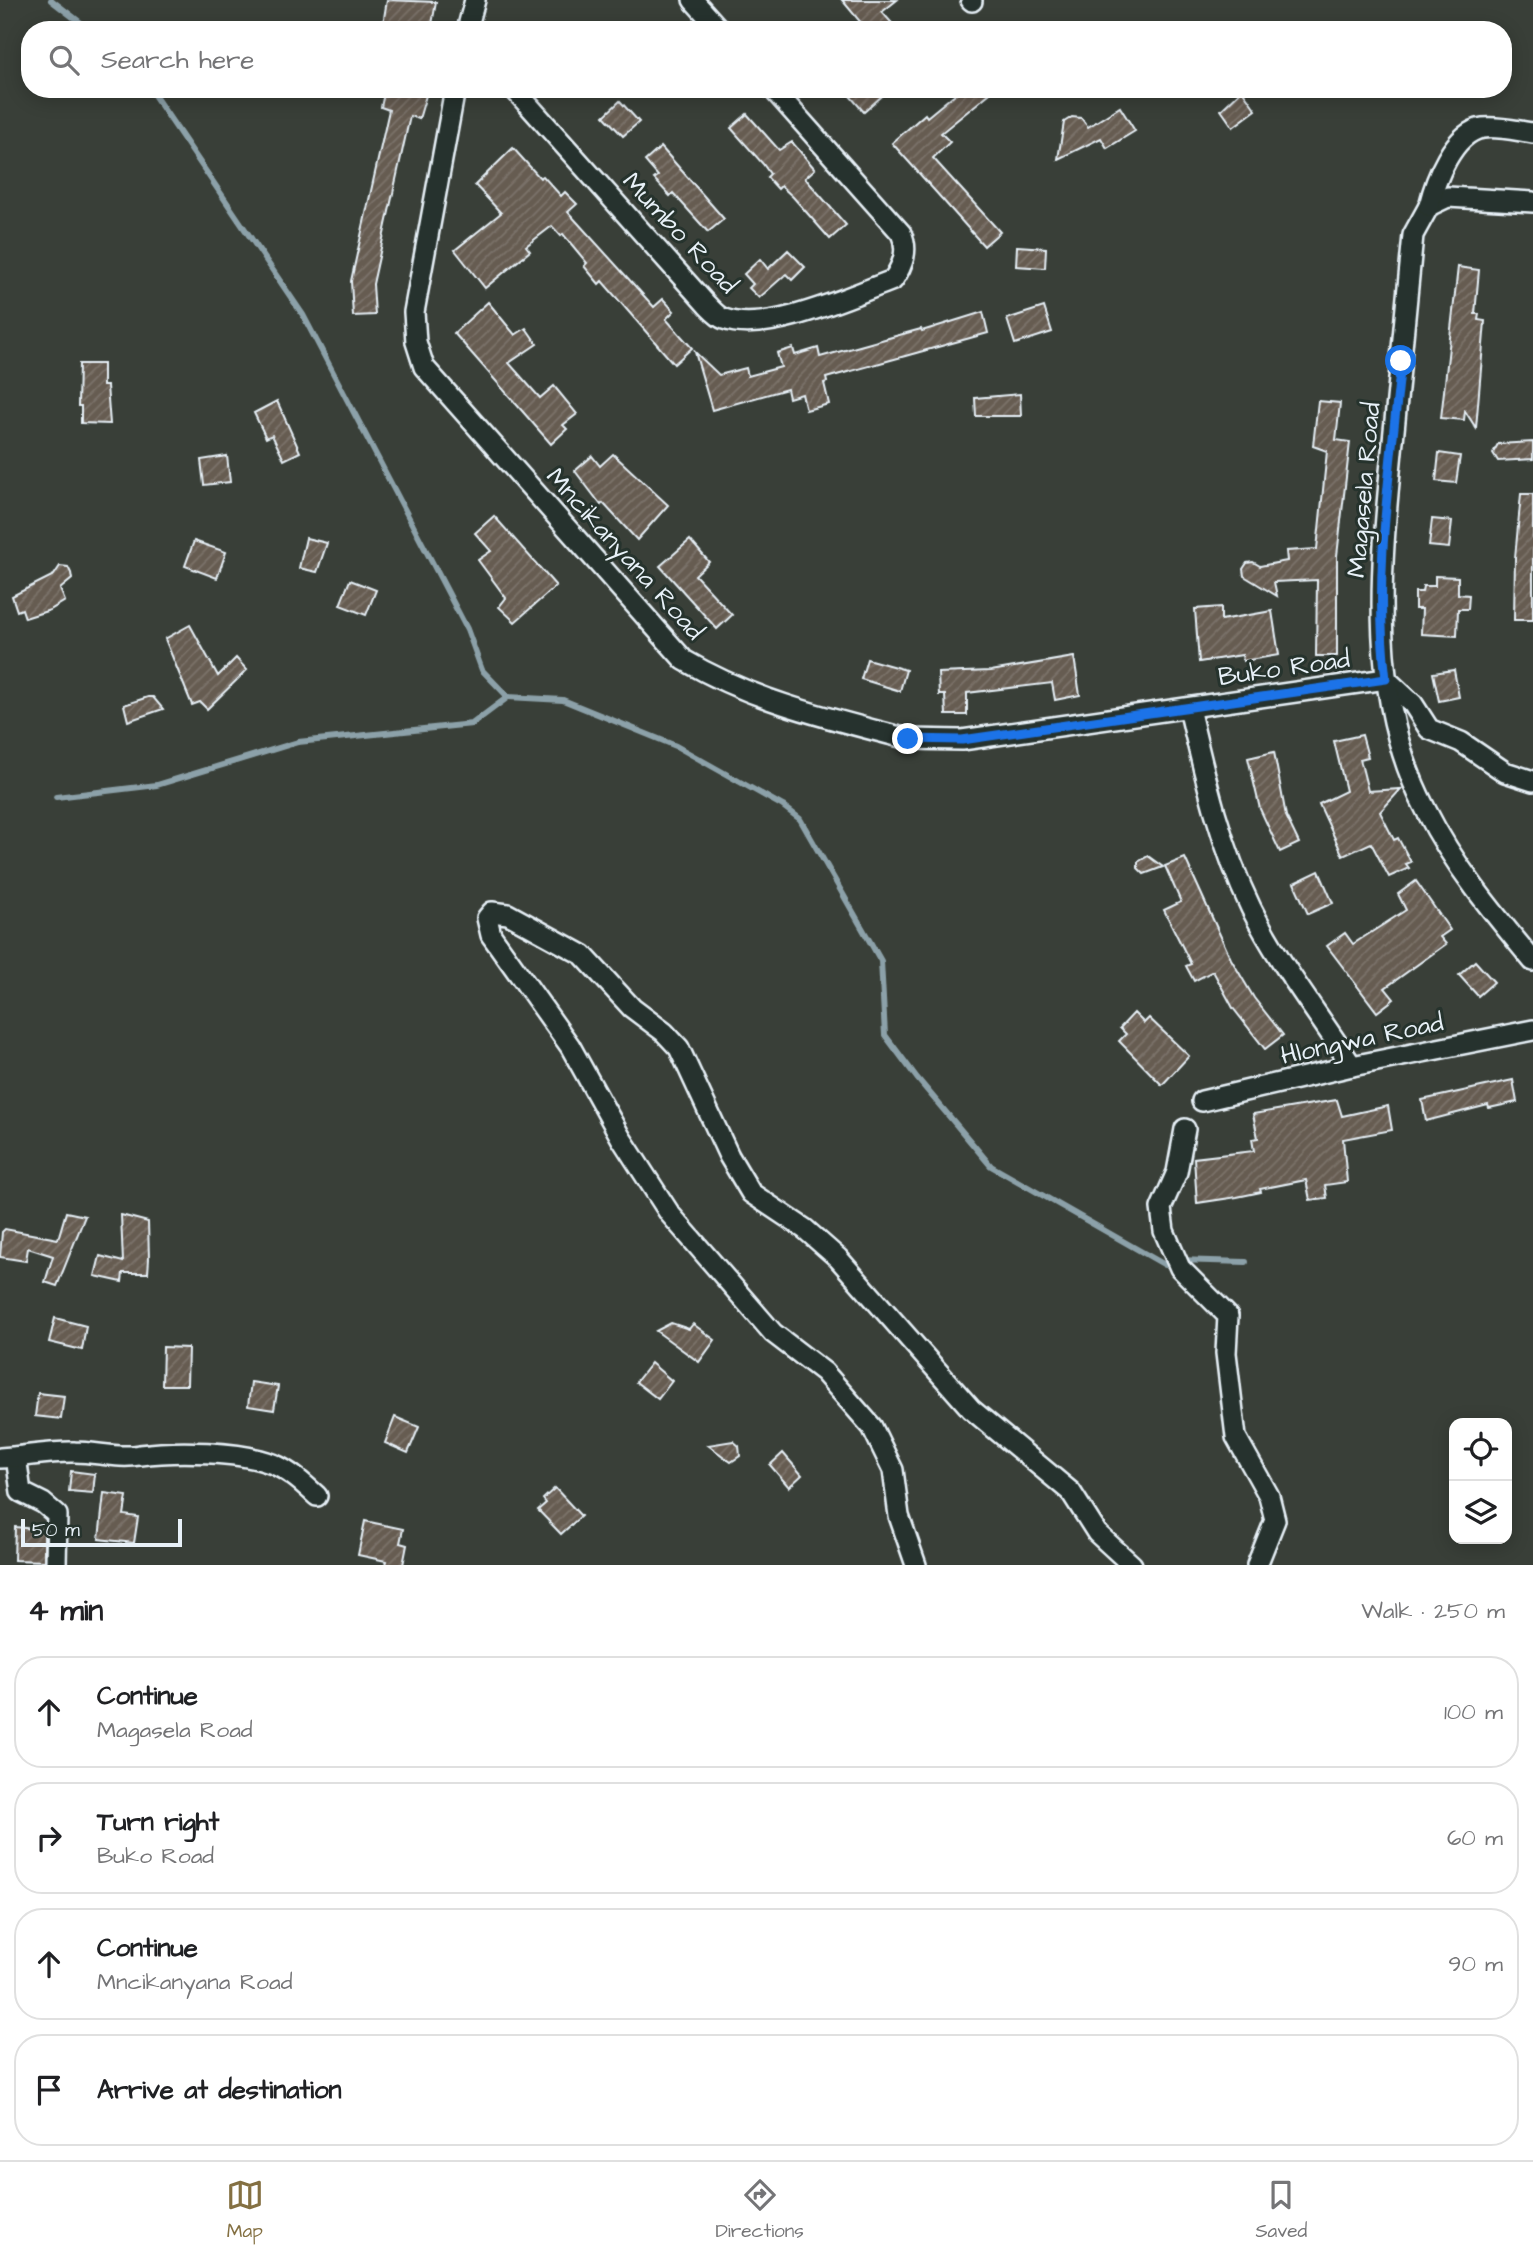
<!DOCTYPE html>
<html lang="en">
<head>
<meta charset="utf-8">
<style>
  :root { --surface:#fff; --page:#f2f2f2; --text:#202124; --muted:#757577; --line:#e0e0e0; --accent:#847042 }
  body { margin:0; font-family:"Architects Daughter",sans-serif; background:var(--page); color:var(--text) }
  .controls { position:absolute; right:21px; bottom:21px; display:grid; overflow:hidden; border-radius:14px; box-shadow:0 4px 18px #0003 }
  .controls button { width:63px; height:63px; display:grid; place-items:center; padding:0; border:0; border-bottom:2px solid var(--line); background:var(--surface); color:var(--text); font:35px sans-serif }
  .scale { position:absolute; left:21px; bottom:18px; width:161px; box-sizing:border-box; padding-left:7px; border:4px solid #e8f1f8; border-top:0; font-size:19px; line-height:24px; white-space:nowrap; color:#e8f1f8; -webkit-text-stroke:5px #26332d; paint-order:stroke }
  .stop { position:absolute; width:21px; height:21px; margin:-16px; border:5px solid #1a73e8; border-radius:50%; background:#fff }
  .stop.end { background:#1a73e8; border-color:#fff; box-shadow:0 2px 7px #0008 }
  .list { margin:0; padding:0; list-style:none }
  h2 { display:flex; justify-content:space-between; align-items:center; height:91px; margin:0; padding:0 28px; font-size:30px }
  h2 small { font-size:23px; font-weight:400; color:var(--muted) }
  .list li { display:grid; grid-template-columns:46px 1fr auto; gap:21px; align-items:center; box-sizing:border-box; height:112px; margin:0 14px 14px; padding:0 14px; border:2px solid var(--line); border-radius:28px }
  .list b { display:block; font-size:26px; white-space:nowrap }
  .list p { margin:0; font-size:23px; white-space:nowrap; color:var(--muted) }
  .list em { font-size:23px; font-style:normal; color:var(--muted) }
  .icon { flex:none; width:38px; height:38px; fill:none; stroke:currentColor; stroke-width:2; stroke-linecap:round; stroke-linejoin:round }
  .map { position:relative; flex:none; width:1533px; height:1565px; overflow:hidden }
  .search { position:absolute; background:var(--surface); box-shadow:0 4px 18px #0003; left:21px; right:21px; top:21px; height:77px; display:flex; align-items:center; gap:18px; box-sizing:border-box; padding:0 24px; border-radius:28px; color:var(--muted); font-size:26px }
  .sheet { height:595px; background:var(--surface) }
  nav { display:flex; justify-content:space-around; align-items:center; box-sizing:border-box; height:98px; border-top:2px solid var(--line); background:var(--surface); font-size:19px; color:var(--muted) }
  nav a { display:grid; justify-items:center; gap:4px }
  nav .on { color:var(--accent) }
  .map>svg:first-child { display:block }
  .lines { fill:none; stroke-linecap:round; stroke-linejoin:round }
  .stream { stroke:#8ca1a9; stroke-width:6 }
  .building { fill:url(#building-hatch); stroke:#e8f1f8; stroke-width:2 }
  .minor-casing { stroke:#e8f1f8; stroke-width:24 }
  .minor { stroke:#26332d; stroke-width:19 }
  .route { stroke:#1a73e8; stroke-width:9 }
  .labels { text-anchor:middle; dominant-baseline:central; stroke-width:6; stroke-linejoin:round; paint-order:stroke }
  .street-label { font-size:26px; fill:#e8f1f8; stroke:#26332d }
</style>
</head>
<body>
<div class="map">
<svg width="1533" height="1565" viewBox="0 0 1533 1565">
  <defs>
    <pattern id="building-hatch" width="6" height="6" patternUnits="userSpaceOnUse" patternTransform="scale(1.75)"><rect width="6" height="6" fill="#665c51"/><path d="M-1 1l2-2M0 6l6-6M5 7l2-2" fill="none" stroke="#7c746b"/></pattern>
  </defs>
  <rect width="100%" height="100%" fill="#393f38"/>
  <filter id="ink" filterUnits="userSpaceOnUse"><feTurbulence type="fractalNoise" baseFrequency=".0143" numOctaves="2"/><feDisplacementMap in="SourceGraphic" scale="14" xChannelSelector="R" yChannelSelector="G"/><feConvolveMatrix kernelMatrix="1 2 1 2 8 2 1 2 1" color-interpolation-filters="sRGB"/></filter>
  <g filter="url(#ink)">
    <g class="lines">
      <g class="stream">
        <polyline points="51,0 90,30"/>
        <polyline points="150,89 303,315 467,629 482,670 508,697 563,700 676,746 783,806 800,819 881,961 885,1035 917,1078 991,1166 1165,1265 1176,1260 1246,1262"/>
        <polyline points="56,797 157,785 298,742 472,724 508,697"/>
      </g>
    </g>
    <g class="building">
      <polygon points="387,0 436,2 431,30 382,30"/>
      <polygon points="842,0 897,0 882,12 898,30 867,30"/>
      <polygon points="385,89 427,92 419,119 410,116 373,284 375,315 353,316 351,281 389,110 381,107"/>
      <polygon points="844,89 890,89 864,112"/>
      <polygon points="961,89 995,89 941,133 950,142 933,158 1000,232 984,246 892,143 925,114 927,117"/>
      <polygon points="1242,90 1256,110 1233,127 1221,110"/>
      <polygon points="620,101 639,122 623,136 604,116"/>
      <polygon points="1120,107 1135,131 1107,148 1101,138 1058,159 1064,122 1072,117 1081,118 1088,127"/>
      <polygon points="747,114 779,150 792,142 815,169 805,178 846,225 830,239 793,197 781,186 778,189 767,177 770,174 763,164 731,128"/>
      <polygon points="661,147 724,219 708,232 673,193 670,196 654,179 658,176 645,161"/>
      <polygon points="513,148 540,178 543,176 561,196 565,192 577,204 568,212 654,307 663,299 674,311 666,319 692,348 674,364 602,281 599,284 584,266 587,263 563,234 561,236 552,226 526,246 530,251 485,288 455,250 501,213 475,185"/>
      <polygon points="1017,246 1046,248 1045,268 1016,266"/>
      <polygon points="788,250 805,267 792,280 786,274 759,298 749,288 753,284 744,274 760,259 768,269"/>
      <polygon points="1458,267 1479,270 1475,314 1479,314 1478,320 1485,321 1476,428 1465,411 1464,420 1441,418"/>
      <polygon points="488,302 515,335 526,328 537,344 509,363 540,398 554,386 577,414 563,425 567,429 551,444 454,333"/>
      <polygon points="1044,307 1052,332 1015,344 1007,319"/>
      <polygon points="983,312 988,333 826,378 827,382 824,383 829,404 806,410 802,394 789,398 787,389 712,410 695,352 719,375 746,368 748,376 781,367 777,353 793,348 795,355 818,348 820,357 921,329 922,331"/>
      <polygon points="79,364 103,364 103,386 107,386 110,424 81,423 81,406 78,406"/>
      <polygon points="1020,394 1021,416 976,416 975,398"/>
      <polygon points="277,401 300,452 284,460 272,435 266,438 254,413"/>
      <polygon points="1318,401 1340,403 1336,440 1350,442 1337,556 1337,656 1316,656 1317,580 1274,582 1277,596 1244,576 1243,569 1247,563 1253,562 1260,566 1287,561 1286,551 1317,549 1327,451 1313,446"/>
      <polygon points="1533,442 1533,459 1498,461 1493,453 1498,444"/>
      <polygon points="1439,453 1460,456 1456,483 1436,481"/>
      <polygon points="613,454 668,505 637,540 603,503 601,505 575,471 592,456 600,466"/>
      <polygon points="227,456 230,482 204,485 201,460"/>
      <polygon points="1521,494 1533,494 1533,620 1514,620 1515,558"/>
      <polygon points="494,516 556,586 515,622 499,607 506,598 478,560 491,551 475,533"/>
      <polygon points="1432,519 1452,521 1449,548 1429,546"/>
      <polygon points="306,538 327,543 317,572 299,568"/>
      <polygon points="690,540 709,562 695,575 732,615 717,629 660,566"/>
      <polygon points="194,541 226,552 217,578 185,566"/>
      <polygon points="60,566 68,567 71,573 72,579 60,589 65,601 50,610 25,618 22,609 17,611 12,596 54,575"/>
      <polygon points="1435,576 1458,577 1458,594 1469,595 1468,609 1458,609 1457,636 1421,634 1422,609 1415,609 1415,592 1422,592 1423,586 1435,586"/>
      <polygon points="350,580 376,590 366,615 340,605"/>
      <polygon points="1221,607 1221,620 1272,611 1279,655 1243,661 1242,655 1199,662 1195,609"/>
      <polygon points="190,625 218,676 236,658 247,670 207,709 200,702 192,705 165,639"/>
      <polygon points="1074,657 1080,695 1055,700 1052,683 967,693 967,715 946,715 945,695 939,695 938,673 991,671"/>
      <polygon points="867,659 906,670 900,691 861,679"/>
      <polygon points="1454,670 1459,697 1439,701 1433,673"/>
      <polygon points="148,697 153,697 163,709 128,721 124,705"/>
      <polygon points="1362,735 1368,757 1360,759 1368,791 1401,789 1380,812 1394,840 1398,838 1411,862 1406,864 1409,868 1389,877 1371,843 1343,856 1319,804 1346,791 1334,741"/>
      <polygon points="1274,752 1286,816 1299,843 1280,852 1260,809 1248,758"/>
      <polygon points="1148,856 1163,867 1144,874 1138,868 1138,862"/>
      <polygon points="1185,858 1231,959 1254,998 1283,1035 1265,1049 1233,1008 1213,971 1194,981 1186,966 1191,964 1164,910 1181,902 1165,866"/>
      <polygon points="1319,871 1333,903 1308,914 1294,883"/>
      <polygon points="1416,881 1450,930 1440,937 1446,944 1385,988 1394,999 1377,1012 1327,946 1345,933 1353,944 1406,910 1398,894"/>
      <polygon points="1475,961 1494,982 1478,996 1459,975"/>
      <polygon points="1134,1013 1144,1023 1149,1018 1189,1056 1162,1085 1119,1041 1126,1034 1120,1028"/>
      <polygon points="1513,1080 1517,1102 1489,1108 1488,1105 1426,1121 1422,1100"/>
      <polygon points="1337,1100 1342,1116 1388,1106 1392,1130 1343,1139 1347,1182 1325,1185 1327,1198 1310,1200 1306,1180 1260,1189 1261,1192 1237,1197 1197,1203 1194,1158 1254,1151 1252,1139 1258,1138 1253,1114"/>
      <polygon points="66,1212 85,1216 57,1286 45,1282 53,1256 28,1248 26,1261 0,1257 2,1232 5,1229 58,1239"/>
      <polygon points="121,1215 148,1222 149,1259 148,1273 123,1273 122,1282 95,1276 100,1256 123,1262"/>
      <polygon points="55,1318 86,1326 82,1350 49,1342"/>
      <polygon points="671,1323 689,1329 693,1324 715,1340 699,1362 656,1331"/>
      <polygon points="163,1347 188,1348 187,1385 162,1385"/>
      <polygon points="651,1363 672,1381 658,1399 636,1382"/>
      <polygon points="251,1382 278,1386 274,1410 248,1406"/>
      <polygon points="38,1393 64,1396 61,1419 35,1416"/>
      <polygon points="395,1417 419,1427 408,1453 385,1443"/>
      <polygon points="733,1441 739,1446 740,1456 731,1462 708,1445"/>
      <polygon points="783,1453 802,1475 789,1487 770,1465"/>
      <polygon points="71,1471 95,1474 93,1493 69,1491"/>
      <polygon points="555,1488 581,1516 561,1534 538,1510 546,1503 543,1499"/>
      <polygon points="104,1493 127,1496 124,1515 138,1517 134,1543 99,1539"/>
      <polygon points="365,1521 403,1529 400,1543 407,1545 403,1565 385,1565 386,1561 358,1555"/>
      <polygon points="15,1527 44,1530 44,1561 14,1560"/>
    </g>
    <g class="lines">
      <g class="minor-casing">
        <g id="minor">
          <polyline points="693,0 720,30"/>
          <polyline points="971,0 972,1"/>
          <polyline points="467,30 475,0"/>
          <path d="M455,89L414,312L416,342L424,367L684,660C753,701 831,719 908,739L962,740L1386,679L1413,704L1429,729L1461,742L1505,772L1533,781"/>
          <path d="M514,89L707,305C712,310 718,317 724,319C767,335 852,295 893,280C903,265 909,250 901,233L773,89"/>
          <path d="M1533,202L1448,197L1429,206L1413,235C1406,304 1400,372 1393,441C1381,564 1366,696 1426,810C1454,866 1494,914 1533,961"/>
          <path d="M1429,206C1435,181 1453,132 1483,128C1499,126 1518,131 1533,133"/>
          <path d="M1189,708C1205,777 1220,844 1251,908C1279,964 1318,1013 1352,1066"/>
          <polyline points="1202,1101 1352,1066 1533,1030"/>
          <polyline points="1185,1129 1177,1172 1161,1208 1164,1231 1180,1268 1228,1316 1226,1353 1236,1437 1269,1496 1275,1520 1257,1565"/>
          <polyline points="16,1457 21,1492 43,1503 57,1515 56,1565"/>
          <path d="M0,1458C25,1457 50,1451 75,1452C97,1452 118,1459 140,1455C175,1450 240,1451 273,1464C290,1471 304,1484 317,1496"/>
          <polyline points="916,1565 899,1516 893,1470 872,1427 824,1372 773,1333 670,1214 621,1138 570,1046 491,935 487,918 492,912 508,914 583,955 632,1008 664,1032 679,1048 729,1156 751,1193 805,1229 838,1258 971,1409 1071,1492 1097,1533 1132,1565"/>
        </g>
      </g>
      <use href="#minor" class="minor"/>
    </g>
  </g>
  <g class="lines" filter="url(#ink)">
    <path class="route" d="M908,739L962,740L1386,679C1373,574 1391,466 1401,361"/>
  </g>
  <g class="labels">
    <g class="street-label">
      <text transform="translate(680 233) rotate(47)">Mumbo Road</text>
      <text transform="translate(1364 490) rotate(-85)">Magasela Road</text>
      <text transform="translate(625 554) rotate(48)">Mncikanyana Road</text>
      <text transform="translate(1284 668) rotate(-8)">Buko Road</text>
      <text transform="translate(1362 1039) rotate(-12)">Hlongwa Road</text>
    </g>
  </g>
</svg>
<div class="controls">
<button><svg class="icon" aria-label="locate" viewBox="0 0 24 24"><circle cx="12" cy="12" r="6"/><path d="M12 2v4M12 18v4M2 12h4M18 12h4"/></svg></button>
<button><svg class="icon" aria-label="layers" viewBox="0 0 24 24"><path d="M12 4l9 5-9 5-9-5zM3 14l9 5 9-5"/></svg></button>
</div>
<div class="scale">50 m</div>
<div class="stop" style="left:1401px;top:361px"></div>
<div class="stop end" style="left:908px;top:739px"></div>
<div class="search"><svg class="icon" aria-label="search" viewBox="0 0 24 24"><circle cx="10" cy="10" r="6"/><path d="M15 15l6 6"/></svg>Search here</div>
</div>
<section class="sheet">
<h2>4 min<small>Walk · 250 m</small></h2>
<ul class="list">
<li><svg class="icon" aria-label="ahead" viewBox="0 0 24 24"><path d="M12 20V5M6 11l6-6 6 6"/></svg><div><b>Continue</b><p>Magasela Road</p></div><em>100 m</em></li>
<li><svg class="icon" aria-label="right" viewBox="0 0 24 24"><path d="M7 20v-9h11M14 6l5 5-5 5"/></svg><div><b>Turn right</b><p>Buko Road</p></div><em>60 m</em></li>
<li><svg class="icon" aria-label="ahead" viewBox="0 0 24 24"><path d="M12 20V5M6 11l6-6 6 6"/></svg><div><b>Continue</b><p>Mncikanyana Road</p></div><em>90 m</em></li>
<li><svg class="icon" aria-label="arrive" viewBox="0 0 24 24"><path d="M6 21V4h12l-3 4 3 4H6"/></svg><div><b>Arrive at destination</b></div></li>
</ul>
</section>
<nav>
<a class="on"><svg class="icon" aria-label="map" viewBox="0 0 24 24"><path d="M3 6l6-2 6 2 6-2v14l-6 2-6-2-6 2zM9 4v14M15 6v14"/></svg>Map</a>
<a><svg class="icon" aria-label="directions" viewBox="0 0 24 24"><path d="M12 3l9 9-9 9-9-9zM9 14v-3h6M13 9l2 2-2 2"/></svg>Directions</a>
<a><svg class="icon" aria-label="saved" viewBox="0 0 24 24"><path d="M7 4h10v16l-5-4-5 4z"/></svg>Saved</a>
</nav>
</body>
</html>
